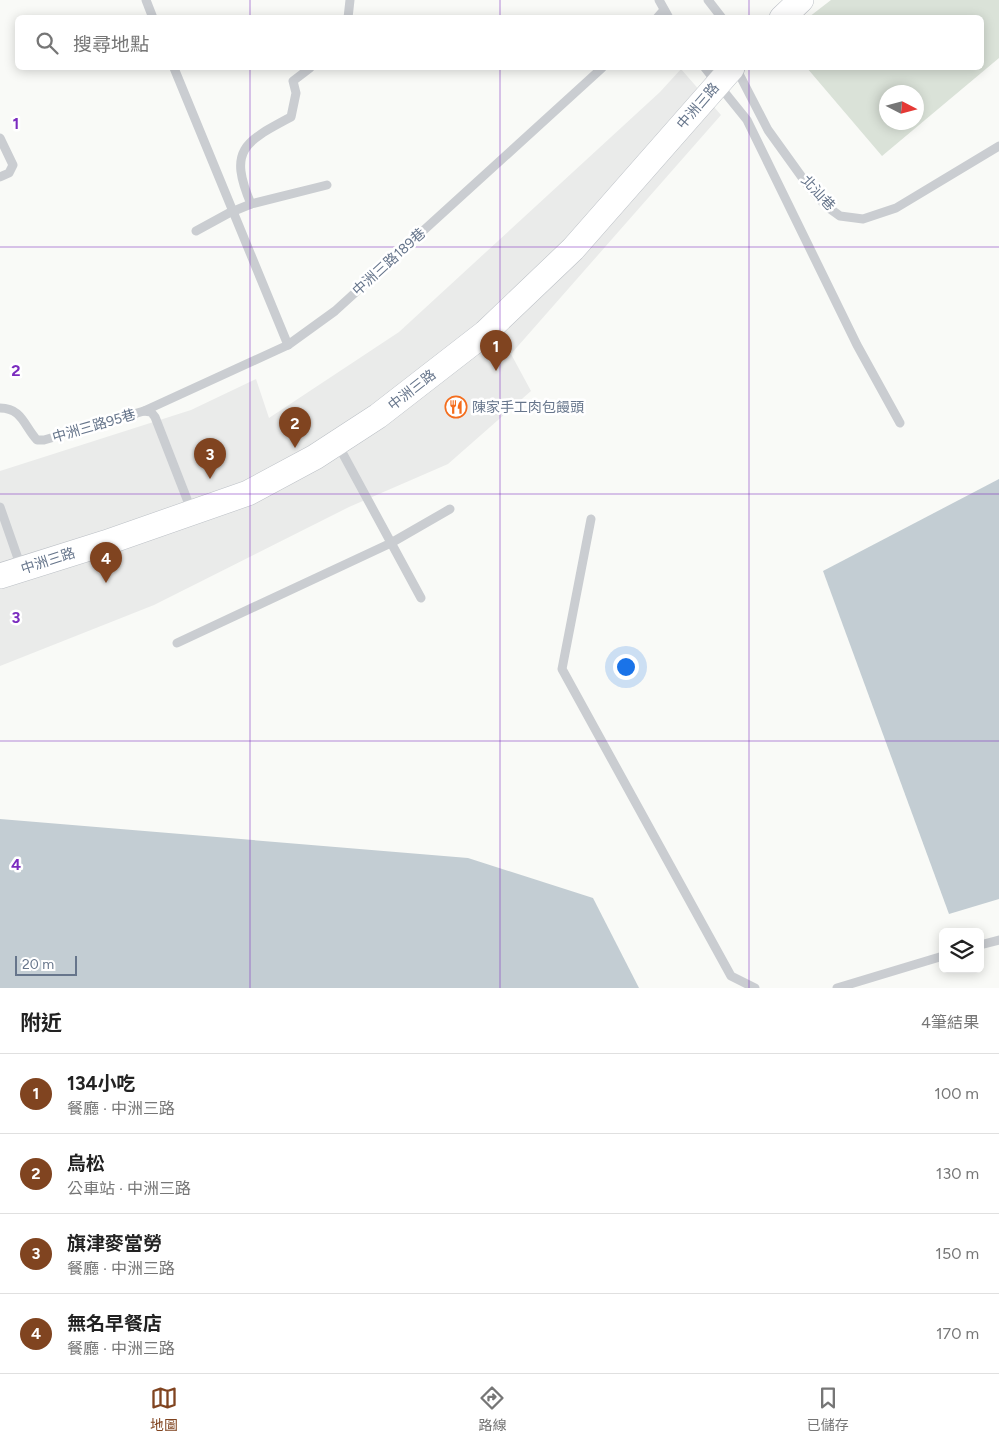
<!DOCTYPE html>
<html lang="zh-TW">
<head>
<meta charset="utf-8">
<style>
  :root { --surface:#fff; --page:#f6f6f6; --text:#222; --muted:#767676; --line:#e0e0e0; --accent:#804420 }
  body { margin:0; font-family:Figtree,"Noto Sans TC",sans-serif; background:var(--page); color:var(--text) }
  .controls { position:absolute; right:15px; bottom:15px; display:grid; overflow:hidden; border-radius:8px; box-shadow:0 2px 12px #0003 }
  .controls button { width:45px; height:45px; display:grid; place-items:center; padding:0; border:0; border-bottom:1px solid var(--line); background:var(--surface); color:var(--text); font:25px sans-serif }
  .compass { position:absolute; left:879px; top:85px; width:45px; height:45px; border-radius:50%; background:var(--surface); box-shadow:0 2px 12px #0003; rotate:96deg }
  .scale { position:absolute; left:15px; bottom:12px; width:62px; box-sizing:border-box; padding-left:5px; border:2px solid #66758b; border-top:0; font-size:14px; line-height:18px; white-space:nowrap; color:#66758b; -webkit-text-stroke:4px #fff; paint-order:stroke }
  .you { position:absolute; left:625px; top:666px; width:18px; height:18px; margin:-12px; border:4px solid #fff; border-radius:50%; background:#1a73e8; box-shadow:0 0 0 8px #1a73e833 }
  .badge { display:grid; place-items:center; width:32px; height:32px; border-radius:50%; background:var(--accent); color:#fff; font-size:16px; font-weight:700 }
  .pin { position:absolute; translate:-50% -41px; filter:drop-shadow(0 1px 2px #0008) }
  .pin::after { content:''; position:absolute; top:26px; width:18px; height:15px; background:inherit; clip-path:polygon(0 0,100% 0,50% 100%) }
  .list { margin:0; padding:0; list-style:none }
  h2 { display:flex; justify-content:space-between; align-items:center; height:65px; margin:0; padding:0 20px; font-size:21px }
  h2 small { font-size:16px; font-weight:400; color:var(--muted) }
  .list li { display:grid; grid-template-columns:32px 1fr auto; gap:15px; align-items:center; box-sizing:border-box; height:80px; padding:0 20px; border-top:1px solid var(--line) }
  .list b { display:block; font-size:19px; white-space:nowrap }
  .list p { margin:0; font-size:16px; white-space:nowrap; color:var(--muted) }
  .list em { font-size:16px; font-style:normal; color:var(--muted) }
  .icon { flex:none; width:28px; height:28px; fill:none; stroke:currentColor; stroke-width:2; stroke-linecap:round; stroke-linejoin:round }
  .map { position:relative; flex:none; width:999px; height:988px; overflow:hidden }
  .search { position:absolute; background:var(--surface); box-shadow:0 2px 12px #0003; left:15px; right:15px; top:15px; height:55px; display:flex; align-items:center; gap:12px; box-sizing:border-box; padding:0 18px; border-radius:8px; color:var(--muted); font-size:19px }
  .sheet { height:385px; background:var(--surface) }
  nav { display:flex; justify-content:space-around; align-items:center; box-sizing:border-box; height:70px; border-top:1px solid var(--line); background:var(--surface); font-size:14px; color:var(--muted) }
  nav a { display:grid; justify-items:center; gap:2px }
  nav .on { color:var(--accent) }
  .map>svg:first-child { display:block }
  .built { fill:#eaebea }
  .green { fill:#dae2d8; fill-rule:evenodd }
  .water { fill:#c3cdd3 }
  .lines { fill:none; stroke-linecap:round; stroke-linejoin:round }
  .secondary-casing { stroke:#bcc0c6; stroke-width:26 }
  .lane { stroke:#cacdd1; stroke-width:9 }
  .secondary { stroke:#fff; stroke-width:25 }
  .grid { fill:none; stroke:#7b2cbf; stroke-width:1; stroke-opacity:0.55 }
  .labels { text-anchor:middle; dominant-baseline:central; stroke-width:5; stroke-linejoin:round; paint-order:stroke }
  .street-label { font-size:14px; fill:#66758b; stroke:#fff }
  .poi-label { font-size:14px; fill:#66758b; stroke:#fff; text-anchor:start }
  .grid-label { font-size:16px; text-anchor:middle; font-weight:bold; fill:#7b2cbf; stroke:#fff; stroke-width:5; stroke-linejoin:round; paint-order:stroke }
</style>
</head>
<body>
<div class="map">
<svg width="999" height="988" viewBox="0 0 999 988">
  <rect width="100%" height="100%" fill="#f9faf7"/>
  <polygon class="built" points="681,69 721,115 511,354 531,391 448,464 349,507 154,605 0,666 0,471 191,410 256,379 269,418 399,332 660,92"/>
  <path class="green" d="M831,0H999V58L882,156L807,68H982V18L809,17ZM886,92H916V122H886Z"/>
  <g class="water">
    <polygon points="999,479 999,899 949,914 823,571"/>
    <polygon points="0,819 468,858 593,898 639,988 0,988"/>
  </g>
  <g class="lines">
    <g class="secondary-casing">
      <g id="secondary">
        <polyline points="782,18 801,0"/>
        <polyline points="0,576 105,543 248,493 315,457 378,416 485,333 573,249 732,68"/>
      </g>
    </g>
    <g class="lane">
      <polyline points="146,0 153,18"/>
      <polyline points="659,0 669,18"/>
      <polyline points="708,0 722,18"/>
      <polyline points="348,18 350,0"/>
      <polyline points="657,18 664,10"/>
      <polyline points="174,68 288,345"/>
      <polyline points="705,68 747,120 857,345 900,423"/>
      <polyline points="736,68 768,130 809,187 826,206 840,216 863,219 896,208 999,146"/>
      <polyline points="0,138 13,165 9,173 0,177"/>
      <path d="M251,204C228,150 244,142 291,117L296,93L293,81L310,68"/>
      <polyline points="196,231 229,213 251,204 327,185"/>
      <path d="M0,408C22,408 24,426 37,440H44L144,411L288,345L335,311L602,68"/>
      <polyline points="144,411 151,412 155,417 192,512"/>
      <polyline points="337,443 421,598"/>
      <polyline points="0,507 21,567"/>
      <polyline points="591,519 562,669 731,976 755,988"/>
      <polyline points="177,643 391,543 450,509"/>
      <polyline points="980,945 999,940"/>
      <polyline points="837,988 943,956"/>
    </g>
    <use href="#secondary" class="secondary"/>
  </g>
  <path class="grid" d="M250,0V18M500,0V18M749,0V18M250,68V988M500,68V988M749,68V988M0,247H999M0,494H999M0,741H999"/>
  <defs>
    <g id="restaurant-ring" transform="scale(1.125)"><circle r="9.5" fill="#fff" stroke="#f46d1d" stroke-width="1.5"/><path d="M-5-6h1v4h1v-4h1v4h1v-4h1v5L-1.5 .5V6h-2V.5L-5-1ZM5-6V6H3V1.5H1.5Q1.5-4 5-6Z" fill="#f46d1d"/></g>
  </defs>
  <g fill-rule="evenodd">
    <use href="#restaurant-ring" x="456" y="407"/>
  </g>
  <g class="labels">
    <g class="street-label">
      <text transform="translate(698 106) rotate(-49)">中洲三路</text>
      <text transform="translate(818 193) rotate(47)">北汕巷</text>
      <text transform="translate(389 262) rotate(-42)">中洲三路189巷</text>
      <text transform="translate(412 390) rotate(-38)">中洲三路</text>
      <text transform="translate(94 426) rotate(-16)">中洲三路95巷</text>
      <text transform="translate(48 561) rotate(-18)">中洲三路</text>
    </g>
    <g class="poi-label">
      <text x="472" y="407">陳家手工肉包饅頭</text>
    </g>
  </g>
  <g class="grid-label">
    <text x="16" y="129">1</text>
    <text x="16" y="376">2</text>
    <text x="16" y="623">3</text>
    <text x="16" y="870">4</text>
  </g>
</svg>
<div class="controls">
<button><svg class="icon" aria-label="layers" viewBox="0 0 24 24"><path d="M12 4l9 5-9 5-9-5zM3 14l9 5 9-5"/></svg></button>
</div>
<svg class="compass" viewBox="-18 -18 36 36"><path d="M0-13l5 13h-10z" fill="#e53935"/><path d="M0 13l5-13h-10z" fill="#767676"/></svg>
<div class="scale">20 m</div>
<div class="you"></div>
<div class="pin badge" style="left:496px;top:371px">1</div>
<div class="pin badge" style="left:295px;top:448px">2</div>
<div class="pin badge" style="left:210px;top:479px">3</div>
<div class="pin badge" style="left:106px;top:583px">4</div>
<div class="search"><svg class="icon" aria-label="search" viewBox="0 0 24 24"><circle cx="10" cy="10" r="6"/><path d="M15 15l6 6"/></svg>搜尋地點</div>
</div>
<section class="sheet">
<h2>附近<small>4筆結果</small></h2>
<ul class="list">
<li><span class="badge">1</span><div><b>134小吃</b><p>餐廳 · 中洲三路</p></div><em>100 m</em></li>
<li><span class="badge">2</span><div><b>烏松</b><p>公車站 · 中洲三路</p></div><em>130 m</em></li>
<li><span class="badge">3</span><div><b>旗津麥當勞</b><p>餐廳 · 中洲三路</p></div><em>150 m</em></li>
<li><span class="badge">4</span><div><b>無名早餐店</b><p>餐廳 · 中洲三路</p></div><em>170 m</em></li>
</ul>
</section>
<nav>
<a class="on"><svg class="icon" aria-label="map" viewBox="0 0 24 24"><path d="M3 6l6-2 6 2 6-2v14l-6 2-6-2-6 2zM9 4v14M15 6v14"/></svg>地圖</a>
<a><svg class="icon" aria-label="directions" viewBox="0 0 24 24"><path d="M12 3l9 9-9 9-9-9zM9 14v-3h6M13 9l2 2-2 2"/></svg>路線</a>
<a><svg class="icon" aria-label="saved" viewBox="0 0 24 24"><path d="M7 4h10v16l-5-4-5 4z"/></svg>已儲存</a>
</nav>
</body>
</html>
